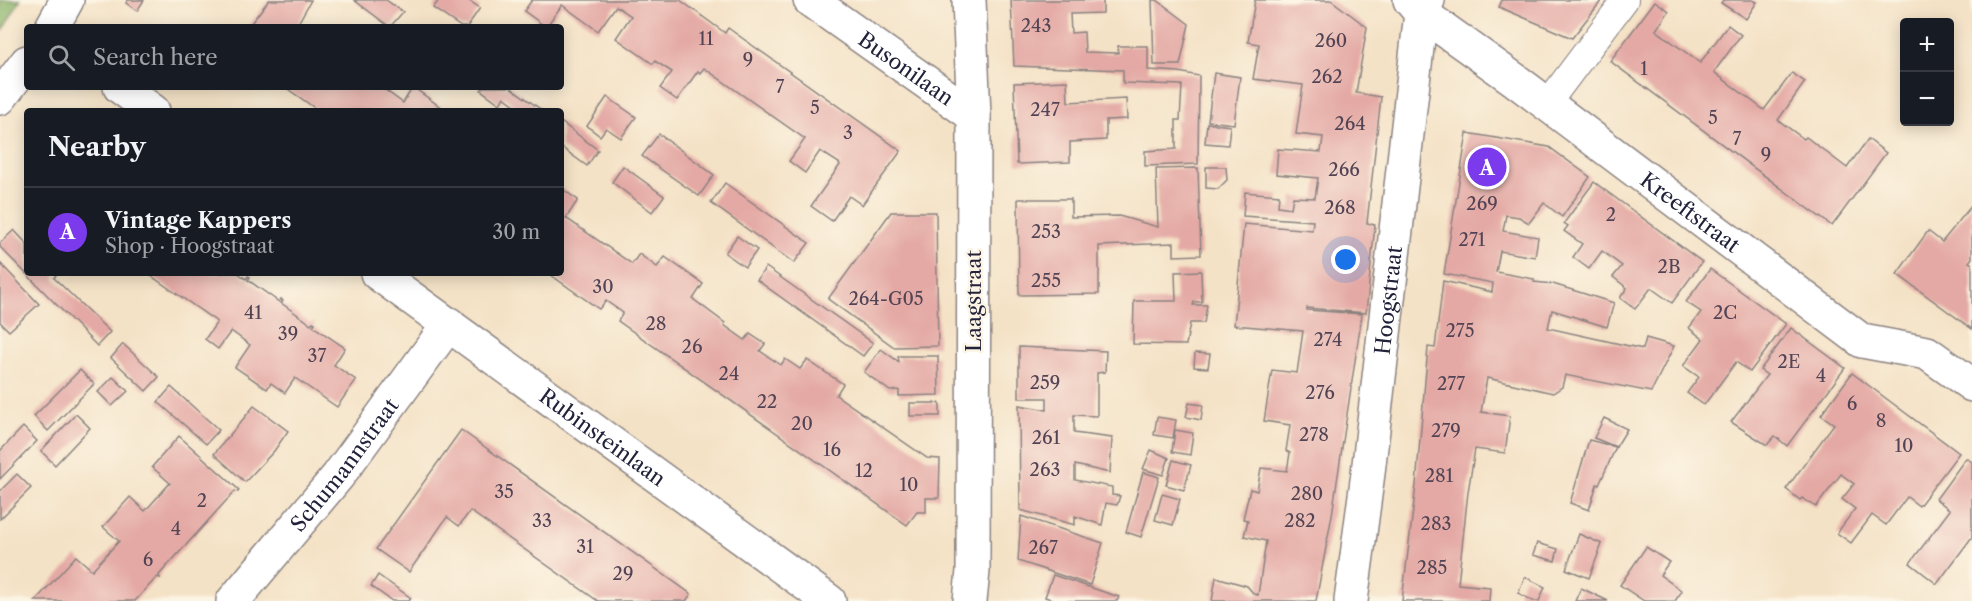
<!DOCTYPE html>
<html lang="en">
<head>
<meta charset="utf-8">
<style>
  :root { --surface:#171b24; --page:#242831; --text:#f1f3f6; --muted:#9ea1a6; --line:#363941; --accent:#7c3aed }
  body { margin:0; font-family:"Libre Caslon Text",serif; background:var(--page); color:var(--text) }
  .controls { position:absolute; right:18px; top:18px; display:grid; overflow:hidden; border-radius:6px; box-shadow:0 3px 15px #0003 }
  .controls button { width:54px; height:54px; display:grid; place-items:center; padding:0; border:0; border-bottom:2px solid var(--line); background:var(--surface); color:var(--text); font:30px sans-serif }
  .you { position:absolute; left:1346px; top:260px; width:21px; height:21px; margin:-15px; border:4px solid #fff; border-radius:50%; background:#1a73e8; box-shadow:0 0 0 9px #1a73e833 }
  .badge { display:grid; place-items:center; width:39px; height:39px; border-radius:50%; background:var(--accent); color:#fff; font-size:20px; font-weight:700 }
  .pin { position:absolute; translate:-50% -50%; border:3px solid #fff; box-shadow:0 2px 6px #0006 }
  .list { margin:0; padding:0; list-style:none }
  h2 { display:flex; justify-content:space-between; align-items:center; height:78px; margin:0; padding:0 24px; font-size:26px }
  h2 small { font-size:20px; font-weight:400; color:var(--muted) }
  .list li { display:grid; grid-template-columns:39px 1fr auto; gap:18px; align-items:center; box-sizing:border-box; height:90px; padding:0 24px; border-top:2px solid var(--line) }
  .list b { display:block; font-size:22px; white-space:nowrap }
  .list p { margin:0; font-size:20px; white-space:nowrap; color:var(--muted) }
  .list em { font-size:20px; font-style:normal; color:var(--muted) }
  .icon { flex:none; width:33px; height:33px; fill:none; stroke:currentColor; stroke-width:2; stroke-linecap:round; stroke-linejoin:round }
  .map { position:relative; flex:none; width:1972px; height:601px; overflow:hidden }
  .search { position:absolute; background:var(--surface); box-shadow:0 3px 15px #0003; left:24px; top:24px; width:540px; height:66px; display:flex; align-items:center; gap:15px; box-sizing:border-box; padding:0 21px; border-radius:6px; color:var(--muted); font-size:22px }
  .panel { position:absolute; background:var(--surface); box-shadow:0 3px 15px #0003; left:24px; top:108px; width:540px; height:168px; border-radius:6px }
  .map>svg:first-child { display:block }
  .forest { fill:#8ab268; stroke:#566a52; stroke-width:1.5 }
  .building { fill:#e4a9a4 }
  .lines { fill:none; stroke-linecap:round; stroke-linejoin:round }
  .service-casing { stroke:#8b8280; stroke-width:28 }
  .minor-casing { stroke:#8b8280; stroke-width:36 }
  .tertiary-casing { stroke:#8b8280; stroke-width:36 }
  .service { stroke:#fff; stroke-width:26 }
  .minor { stroke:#fff; stroke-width:33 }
  .tertiary { stroke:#fff; stroke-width:33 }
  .labels { text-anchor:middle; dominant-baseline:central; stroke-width:5; stroke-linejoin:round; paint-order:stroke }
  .number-label { font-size:18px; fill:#524455 }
  .street-label { font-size:21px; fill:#22223b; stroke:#fcf5e5 }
</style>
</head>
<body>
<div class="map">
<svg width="1972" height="601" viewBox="0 0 1972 601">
  <rect width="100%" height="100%" fill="#fcf5e5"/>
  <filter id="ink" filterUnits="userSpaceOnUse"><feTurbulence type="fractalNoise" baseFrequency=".0167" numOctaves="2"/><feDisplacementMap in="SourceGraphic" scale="12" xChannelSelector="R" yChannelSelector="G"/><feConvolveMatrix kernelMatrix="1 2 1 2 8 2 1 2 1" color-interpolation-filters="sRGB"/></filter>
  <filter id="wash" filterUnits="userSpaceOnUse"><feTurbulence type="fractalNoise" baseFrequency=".008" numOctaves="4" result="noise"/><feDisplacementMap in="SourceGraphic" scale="24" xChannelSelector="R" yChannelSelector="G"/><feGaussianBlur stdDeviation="1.35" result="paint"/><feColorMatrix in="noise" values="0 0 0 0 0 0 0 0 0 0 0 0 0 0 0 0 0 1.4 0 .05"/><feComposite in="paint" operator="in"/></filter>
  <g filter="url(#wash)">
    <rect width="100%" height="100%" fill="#f4e2c6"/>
    <polygon class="forest" points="0,0 20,0 0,35"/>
    <g id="blocks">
      <g class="building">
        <polygon points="128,0 144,0 137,11 126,3"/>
        <polygon points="269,0 311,0 296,27 248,27"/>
        <polygon points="354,0 386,0 403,12 390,27"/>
        <polygon points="439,0 468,0 480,8 467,27 461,27 433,8"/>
        <polygon points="532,0 680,0 725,33 728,28 901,151 862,205 849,196 832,221 811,206 840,165 839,163 820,151 805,173 789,161 805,139 704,68 700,73 698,71 677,100 660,88 672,72 655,61 653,64 616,38 631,16 616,6 598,31 562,5 546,27 524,11"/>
        <polygon points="1011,0 1103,0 1103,13 1070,14 1071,33 1084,32 1085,52 1118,53 1118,46 1148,46 1148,70 1179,72 1199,76 1198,164 1145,166 1145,151 1176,149 1176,120 1180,120 1182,85 1123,83 1123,70 1014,66"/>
        <polygon points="1152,0 1157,0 1189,24 1180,65 1154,65"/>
        <polygon points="1255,0 1331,0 1367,27 1356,93 1381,97 1367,223 1375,225 1366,313 1307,308 1307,310 1362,314 1332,515 1316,601 1212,601 1216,577 1247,586 1254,594 1258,595 1266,541 1244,536 1248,520 1243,519 1250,489 1257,491 1261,468 1287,471 1290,453 1286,451 1290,425 1264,421 1272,370 1297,373 1303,331 1234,325 1244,224 1312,230 1313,221 1243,216 1245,192 1279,195 1278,206 1291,208 1293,197 1315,198 1318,178 1276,174 1278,149 1321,152 1323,137 1296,134 1303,85 1253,79 1259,44 1248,42"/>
        <polygon points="1502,0 1602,0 1572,38 1499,7"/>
        <polygon points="1723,0 1753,0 1757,2 1746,19 1721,3"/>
        <polygon points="1655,1 1669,11 1656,30 1700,63 1728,25 1741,35 1714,72 1764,110 1792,73 1805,82 1778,120 1804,139 1806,137 1847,168 1868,139 1886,153 1832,226 1610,61"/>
        <polygon points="1214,73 1240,77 1234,124 1208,121"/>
        <polygon points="1067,81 1068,102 1126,99 1127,119 1106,120 1106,140 1070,142 1070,162 1017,164 1014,83"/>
        <polygon points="285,87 381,87 403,103 413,87 446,111 319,111"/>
        <polygon points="483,87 510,87 543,111 523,111 504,97 500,104 481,90"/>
        <polygon points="607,97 636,117 621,138 606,128 600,136 587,126"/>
        <polygon points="561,122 598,150 587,166 561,147"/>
        <polygon points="1207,123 1230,126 1228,145 1205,143"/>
        <polygon points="1467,133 1549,147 1590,177 1562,217 1544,203 1529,223 1519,217 1506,215 1503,231 1538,237 1535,257 1500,251 1496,272 1534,279 1534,282 1553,284 1614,303 1607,327 1552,310 1548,328 1643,349 1646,338 1674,346 1651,392 1565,375 1562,387 1553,393 1487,378 1481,412 1510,416 1505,453 1475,449 1468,492 1458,584 1490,587 1489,601 1402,601 1416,485 1428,347 1435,348 1443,281 1492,292 1493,283 1444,274"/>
        <polygon points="659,134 714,175 699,196 642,156"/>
        <polygon points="623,166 664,196 652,212 612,182"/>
        <polygon points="1206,167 1226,167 1227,180 1218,189 1206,188"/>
        <polygon points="1198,168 1201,255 1174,256 1174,243 1099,246 1099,294 1019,295 1018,199 1071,199 1071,217 1119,216 1158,227 1156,169"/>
        <polygon points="1594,182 1702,262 1672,303 1651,288 1635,309 1620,298 1627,288 1613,277 1622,266 1602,251 1589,269 1573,257 1582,244 1564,231 1568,226 1564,223"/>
        <polygon points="725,183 809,243 794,263 711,203"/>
        <polygon points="561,188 578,200 566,218 632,264 639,254 657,267 665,257 703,284 693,299 725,323 724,325 745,340 750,334 765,344 760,351 781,365 785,359 800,369 807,360 843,384 836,395 927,458 940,459 939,498 926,498 926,512 917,512 907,525 618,321 623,313 606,301 599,309 548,273 561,273"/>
        <polygon points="1972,205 1972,258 1969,262 1972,264 1972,329 1897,274 1928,231 1942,242"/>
        <polygon points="891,212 936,212 938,346 894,347 828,299"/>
        <polygon points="14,230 27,244 27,273 55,273 56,275 54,278 110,332 97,346 0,247 0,243"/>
        <polygon points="737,236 757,250 745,267 725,253"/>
        <polygon points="0,263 39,304 9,331 0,322"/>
        <polygon points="766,267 873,343 863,356 757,280"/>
        <polygon points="1710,269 1786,324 1750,372 1736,362 1704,405 1687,393 1699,377 1683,366 1703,339 1689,328 1701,312 1686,302"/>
        <polygon points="1201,271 1202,302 1194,302 1193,305 1207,305 1204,323 1190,323 1186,345 1133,344 1134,301 1176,301 1175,272"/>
        <polygon points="147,273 238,273 246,279 248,276 250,277 248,280 279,302 281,299 283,301 281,303 311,324 313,322 315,323 313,326 345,348 334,365 356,380 337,407 295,378 285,393 271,383 267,389 235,367 250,345 231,331 218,349 205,339 217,322"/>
        <polygon points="1791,328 1845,368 1787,446 1775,436 1767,445 1731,422 1767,375 1760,370"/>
        <polygon points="123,344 159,377 146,391 111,358"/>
        <polygon points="1019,347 1106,351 1105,372 1097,373 1097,416 1074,415 1074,433 1112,438 1110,473 1075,465 1075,480 1112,487 1112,495 1120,496 1117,505 1106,503 1102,525 1075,516 1075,525 1020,510 1019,405 1047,410 1047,398 1019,398"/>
        <polygon points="881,349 899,362 898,356 938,356 939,395 899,396 899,390 890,391 864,372"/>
        <polygon points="1195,353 1210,354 1208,368 1194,367"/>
        <polygon points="80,370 94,384 48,431 34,416"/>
        <polygon points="1852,373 1959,453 1919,506 1907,497 1886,525 1872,515 1851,543 1837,533 1855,509 1842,499 1854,484 1841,474 1816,507 1802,498 1800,500 1786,489 1834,424 1821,415"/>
        <polygon points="113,377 128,391 112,406 98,392"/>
        <polygon points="171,387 219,430 206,444 158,402"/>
        <rect x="910" y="403" width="30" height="13"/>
        <polygon points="1189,403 1203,405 1201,420 1186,417"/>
        <polygon points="254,406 288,431 274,451 245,482 214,454"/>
        <polygon points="76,414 90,428 55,465 41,451"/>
        <polygon points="1157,417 1176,420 1173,438 1154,435"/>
        <polygon points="1604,418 1627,429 1616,447 1594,438"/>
        <polygon points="23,427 37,441 0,479 0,451"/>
        <polygon points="461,430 691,594 686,601 598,601 470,511 459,526 447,517 409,572 376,549"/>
        <polygon points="1175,430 1193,433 1190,455 1172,452"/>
        <polygon points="179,436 239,490 238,492 235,491 159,575 160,578 157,577 135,601 35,601 76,556 92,570 119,541 103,527 130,497 145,511 170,483 152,467"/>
        <polygon points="1589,440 1616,447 1599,485 1597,484 1589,510 1570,503"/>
        <polygon points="1151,450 1169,458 1163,475 1143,469"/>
        <polygon points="1966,458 1972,462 1972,537 1937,584 1910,563 1950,510 1936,499"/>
        <polygon points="1173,460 1191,465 1184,490 1166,485"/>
        <polygon points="1143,472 1159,477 1141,537 1126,532"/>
        <polygon points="17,474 31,488 0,519 0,491"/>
        <polygon points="1162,494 1180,499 1173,525 1155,520"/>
        <polygon points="1021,516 1103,543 1090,585 1018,561"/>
        <polygon points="1579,534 1602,544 1589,578 1566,569"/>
        <polygon points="1537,543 1558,549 1555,561 1533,555"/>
        <polygon points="1646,547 1669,562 1660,575 1682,591 1675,601 1644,601 1620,585"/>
        <polygon points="378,575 411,598 409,601 392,601 371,586"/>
        <polygon points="1053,575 1119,597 1117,601 1056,601 1045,597"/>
        <polygon points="1525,577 1545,587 1539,601 1533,601 1518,593"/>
        <polygon points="1581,588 1608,601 1575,601"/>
      </g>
    </g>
  </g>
  <g filter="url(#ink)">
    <use href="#blocks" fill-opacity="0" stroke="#8b8280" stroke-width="1.5"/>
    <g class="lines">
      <g class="service-casing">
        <polyline id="service" points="1547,104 1625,0"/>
      </g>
      <g class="minor-casing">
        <g id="minor">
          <path id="s1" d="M810,0L974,116"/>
          <polyline points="969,0 974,116 973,571 970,601"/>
          <path id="s2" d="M1410,0L1421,13L1515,80L1862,341L1927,353L1972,385"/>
          <polyline points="52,27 67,0"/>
          <polyline points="120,87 153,111"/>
          <polyline points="0,98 27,62"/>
          <path id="s3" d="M377,273L829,601"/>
          <path id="s4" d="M233,601L338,476L449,324"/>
        </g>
      </g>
      <g class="tertiary-casing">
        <g id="tertiary">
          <path id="s5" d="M1351,601L1368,473L1421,13L1428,0"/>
        </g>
      </g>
      <use href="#service" class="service"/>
      <use href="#minor" class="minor"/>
      <use href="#tertiary" class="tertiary"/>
    </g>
  </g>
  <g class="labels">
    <g class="number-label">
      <text x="1036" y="26">243</text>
      <text x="706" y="39">11</text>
      <text x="1331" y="41">260</text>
      <text x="748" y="60">9</text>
      <text x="1644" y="69">1</text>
      <text x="1327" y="77">262</text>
      <text x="780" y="87">7</text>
      <text x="815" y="108">5</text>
      <text x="1045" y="110">247</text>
      <text x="1713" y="118">5</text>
      <text x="1350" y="124">264</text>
      <text x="848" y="133">3</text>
      <text x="1737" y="139">7</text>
      <text x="1766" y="155">9</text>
      <text x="1344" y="170">266</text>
      <text x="1482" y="204">269</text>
      <text x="1340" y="208">268</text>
      <text x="1611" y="215">2</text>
      <text x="1046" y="232">253</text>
      <text x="1472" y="240">271</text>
      <text x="1669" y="267">2B</text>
      <text x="1046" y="281">255</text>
      <text x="603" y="287">30</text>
      <text x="886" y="299">264-G05</text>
      <text x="253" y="313">41</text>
      <text x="1725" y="313">2C</text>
      <text x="656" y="324">28</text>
      <text x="1460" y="331">275</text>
      <text x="288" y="334">39</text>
      <text x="1328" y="340">274</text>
      <text x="692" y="347">26</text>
      <text x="317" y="356">37</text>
      <text x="1789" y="362">2E</text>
      <text x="729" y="374">24</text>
      <text x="1821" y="376">4</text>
      <text x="1045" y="383">259</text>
      <text x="1451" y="384">277</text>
      <text x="1320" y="393">276</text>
      <text x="767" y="402">22</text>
      <text x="1852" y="404">6</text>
      <text x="1881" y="421">8</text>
      <text x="802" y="424">20</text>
      <text x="1446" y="431">279</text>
      <text x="1314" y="435">278</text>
      <text x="1046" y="438">261</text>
      <text x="1904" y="446">10</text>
      <text x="832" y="450">16</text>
      <text x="1045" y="470">263</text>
      <text x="864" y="471">12</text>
      <text x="1439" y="476">281</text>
      <text x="909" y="485">10</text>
      <text x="504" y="492">35</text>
      <text x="1307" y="494">280</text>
      <text x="202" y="501">2</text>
      <text x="542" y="521">33</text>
      <text x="1300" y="521">282</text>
      <text x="1436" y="524">283</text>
      <text x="176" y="529">4</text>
      <text x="585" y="547">31</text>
      <text x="1043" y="548">267</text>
      <text x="148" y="560">6</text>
      <text x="1432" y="568">285</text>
      <text x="623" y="574">29</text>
    </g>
    <g class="street-label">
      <text stroke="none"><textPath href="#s1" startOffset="118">Busonilaan</textPath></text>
      <text stroke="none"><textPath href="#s2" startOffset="352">Kreeftstraat</textPath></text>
      <text stroke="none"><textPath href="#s5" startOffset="303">Hoogstraat</textPath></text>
      <text transform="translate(973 301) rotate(-90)">Laagstraat</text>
      <text stroke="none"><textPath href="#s3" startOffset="279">Rubinsteinlaan</textPath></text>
      <text stroke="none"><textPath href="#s4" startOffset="176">Schumannstraat</textPath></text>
    </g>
  </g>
</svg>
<div class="controls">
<button>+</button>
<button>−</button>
</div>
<div class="you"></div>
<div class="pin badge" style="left:1487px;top:167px">A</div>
<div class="search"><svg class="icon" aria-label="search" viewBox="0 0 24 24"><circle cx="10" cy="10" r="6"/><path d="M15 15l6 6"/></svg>Search here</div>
<section class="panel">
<h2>Nearby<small></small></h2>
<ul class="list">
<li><span class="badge">A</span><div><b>Vintage Kappers</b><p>Shop · Hoogstraat</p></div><em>30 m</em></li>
</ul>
</section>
</div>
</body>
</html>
